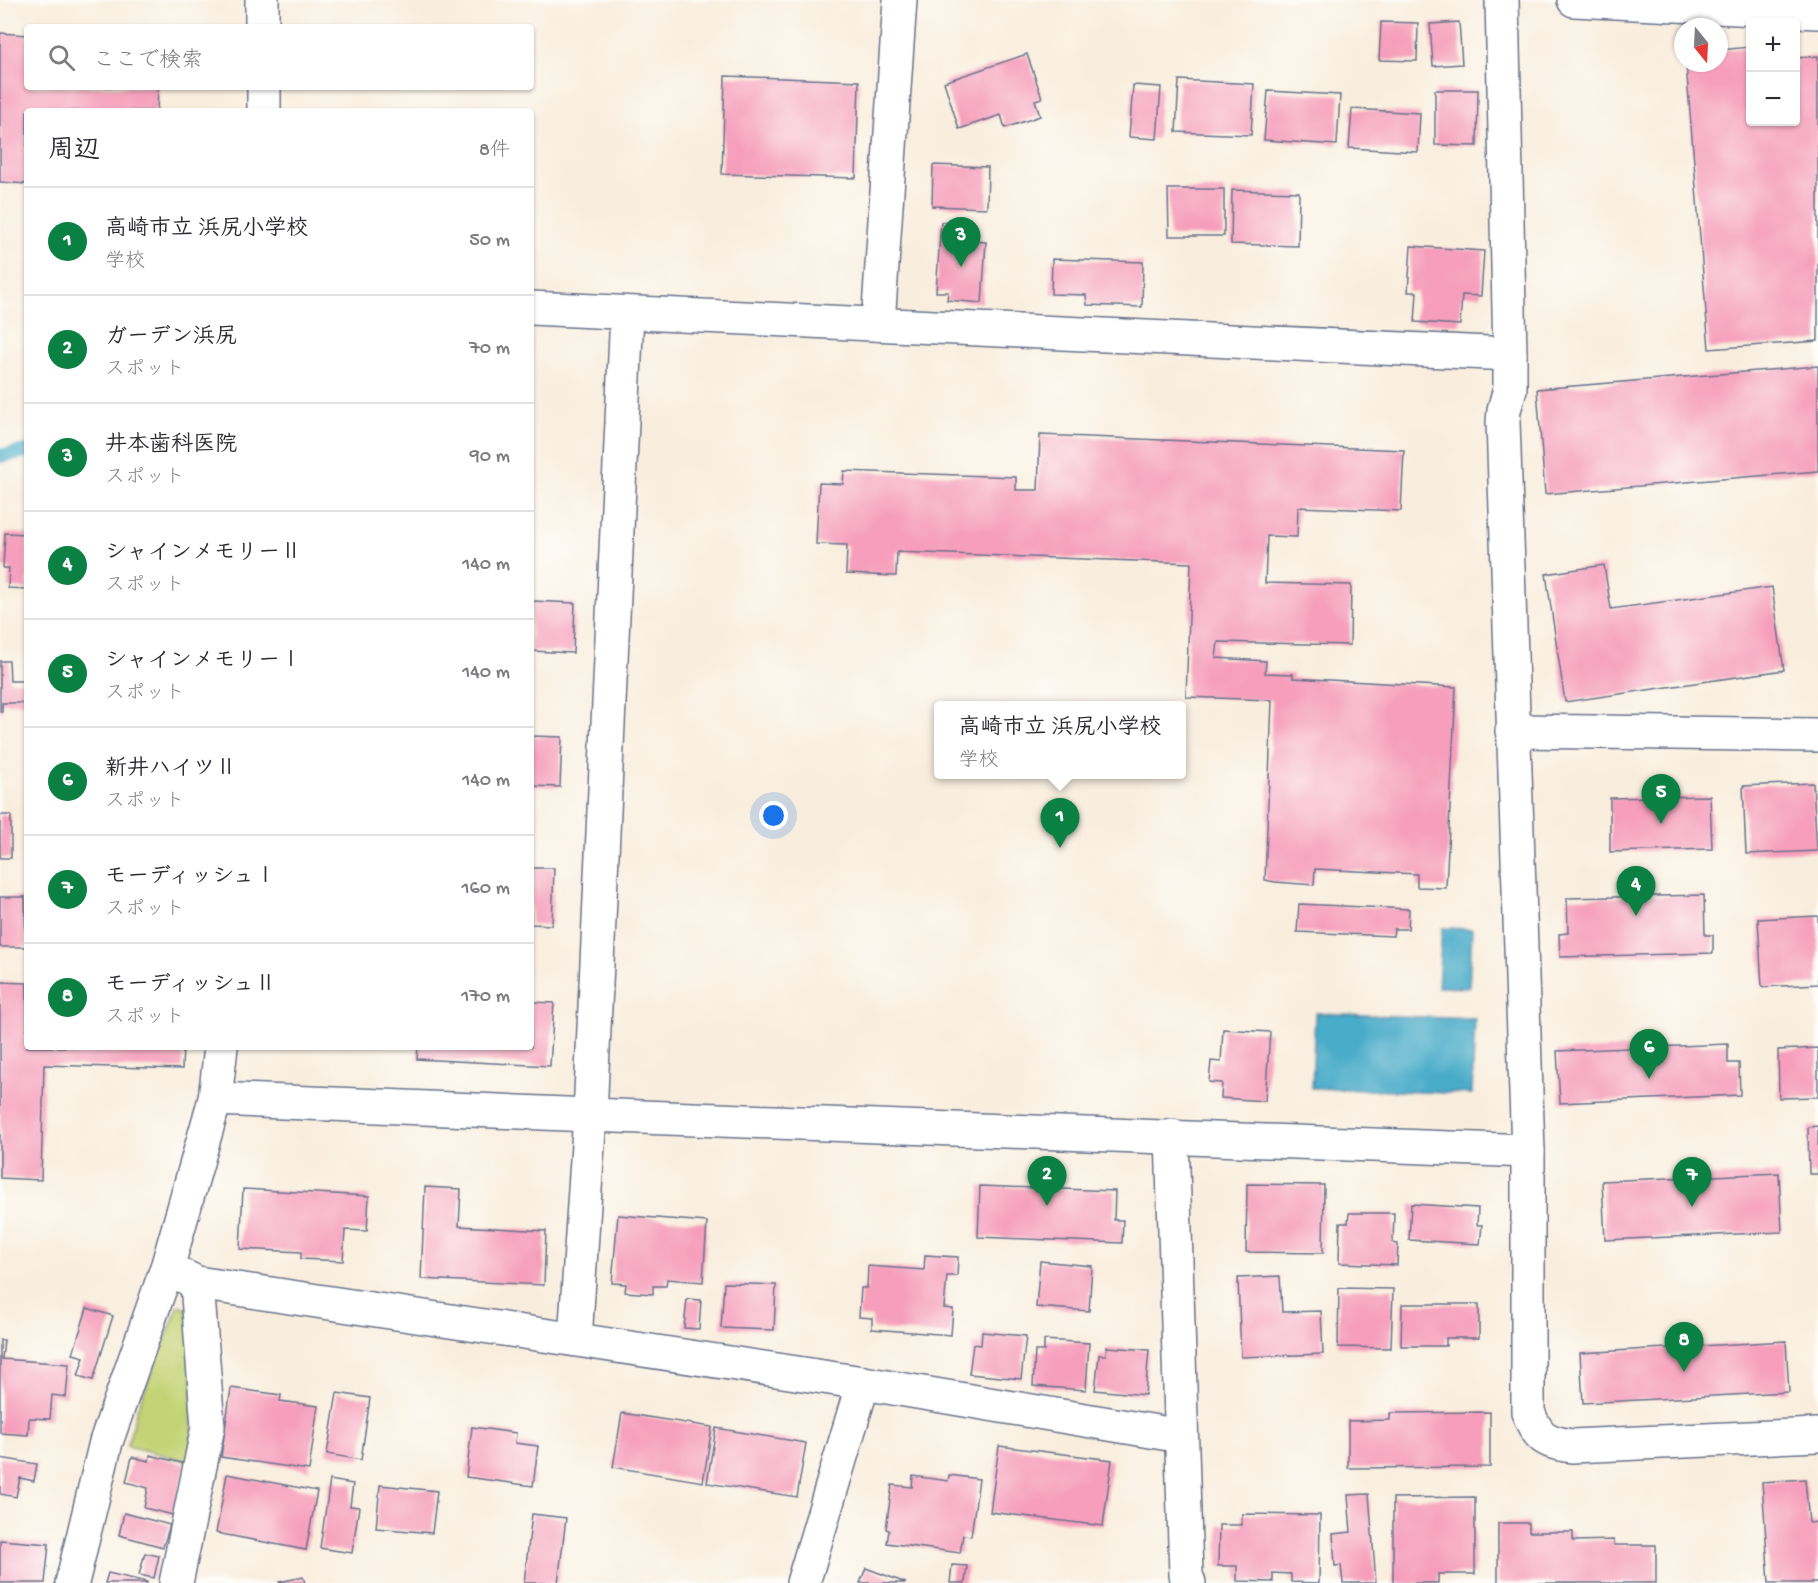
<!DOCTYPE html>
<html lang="ja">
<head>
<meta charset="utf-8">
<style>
  :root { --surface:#fff; --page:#f2f2f3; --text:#2b2b33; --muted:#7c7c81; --line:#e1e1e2; --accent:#0b8043 }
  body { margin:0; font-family:"Gochi Hand","Klee One",sans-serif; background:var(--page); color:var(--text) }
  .controls { position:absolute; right:18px; top:18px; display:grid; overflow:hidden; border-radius:6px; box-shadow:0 2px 4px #0004 }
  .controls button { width:54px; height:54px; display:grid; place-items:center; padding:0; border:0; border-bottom:2px solid var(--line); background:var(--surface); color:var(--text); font:30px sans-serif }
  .compass { position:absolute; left:1674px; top:18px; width:54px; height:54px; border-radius:50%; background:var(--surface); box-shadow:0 2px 4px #0004; rotate:162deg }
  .you { position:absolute; left:774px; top:816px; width:21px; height:21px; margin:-15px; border:4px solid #fff; border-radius:50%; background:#1a73e8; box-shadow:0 0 0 9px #1a73e833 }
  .badge { display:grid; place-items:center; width:39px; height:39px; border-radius:50%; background:var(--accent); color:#fff; font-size:20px; font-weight:700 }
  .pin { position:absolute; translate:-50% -50px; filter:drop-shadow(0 2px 3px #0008) }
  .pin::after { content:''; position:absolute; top:32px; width:21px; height:18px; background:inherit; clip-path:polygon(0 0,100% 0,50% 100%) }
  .popup { position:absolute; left:934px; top:701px; width:252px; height:78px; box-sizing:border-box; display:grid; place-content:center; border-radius:6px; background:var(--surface); filter:drop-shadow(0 2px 4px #0005); font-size:20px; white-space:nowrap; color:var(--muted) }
  .popup b { font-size:22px; color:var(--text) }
  .popup::after { content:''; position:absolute; left:50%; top:100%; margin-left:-12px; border:12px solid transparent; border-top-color:var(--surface) }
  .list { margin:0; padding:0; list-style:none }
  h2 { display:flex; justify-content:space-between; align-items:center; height:78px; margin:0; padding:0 24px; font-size:26px }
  h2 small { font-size:20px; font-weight:400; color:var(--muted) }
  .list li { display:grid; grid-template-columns:39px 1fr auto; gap:18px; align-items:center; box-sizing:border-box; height:108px; padding:0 24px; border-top:2px solid var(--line) }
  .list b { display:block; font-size:22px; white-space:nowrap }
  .list p { margin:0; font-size:20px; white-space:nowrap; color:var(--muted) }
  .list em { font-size:20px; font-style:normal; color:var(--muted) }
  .icon { flex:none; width:33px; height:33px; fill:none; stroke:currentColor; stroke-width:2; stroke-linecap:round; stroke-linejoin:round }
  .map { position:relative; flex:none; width:1818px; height:1583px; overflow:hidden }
  .search { position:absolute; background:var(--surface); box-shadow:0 2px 4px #0004; left:24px; top:24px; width:510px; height:66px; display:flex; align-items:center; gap:15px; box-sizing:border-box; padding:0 21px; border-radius:6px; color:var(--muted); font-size:22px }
  .panel { position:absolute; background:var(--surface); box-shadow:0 2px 4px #0004; left:24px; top:108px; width:510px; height:942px; border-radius:6px }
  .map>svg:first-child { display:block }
  .green { fill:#c4d375; stroke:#70816a; stroke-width:1.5 }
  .water { fill:#4aacc9; stroke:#326e94; stroke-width:1.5 }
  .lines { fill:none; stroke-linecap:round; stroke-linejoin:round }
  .stream { stroke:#4aacc9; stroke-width:14 }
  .building { fill:#f69ebb }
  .minor-casing { stroke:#69728b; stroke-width:36 }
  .tertiary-casing { stroke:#69728b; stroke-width:36 }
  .minor { stroke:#fff; stroke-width:33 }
  .tertiary { stroke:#fff; stroke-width:33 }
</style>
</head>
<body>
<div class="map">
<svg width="1818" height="1583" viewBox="0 0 1818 1583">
  <rect width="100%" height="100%" fill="#fdfcf7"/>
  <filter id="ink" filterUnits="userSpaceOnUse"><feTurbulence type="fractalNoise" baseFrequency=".0167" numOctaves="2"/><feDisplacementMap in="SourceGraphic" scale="12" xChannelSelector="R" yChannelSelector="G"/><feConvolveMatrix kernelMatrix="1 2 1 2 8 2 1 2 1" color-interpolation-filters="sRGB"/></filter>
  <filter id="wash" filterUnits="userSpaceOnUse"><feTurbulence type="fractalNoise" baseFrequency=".008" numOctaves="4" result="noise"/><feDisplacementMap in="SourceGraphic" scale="24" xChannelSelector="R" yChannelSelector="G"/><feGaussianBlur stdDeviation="1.35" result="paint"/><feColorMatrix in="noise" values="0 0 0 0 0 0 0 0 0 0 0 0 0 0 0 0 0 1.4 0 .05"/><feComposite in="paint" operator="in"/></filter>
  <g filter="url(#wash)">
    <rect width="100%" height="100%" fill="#f9eede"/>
    <polygon class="green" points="179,1305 193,1313 192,1462 127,1446 136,1412"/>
    <g class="water">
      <polygon points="1442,928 1472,929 1469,988 1438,987"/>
      <polygon points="1315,1013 1475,1019 1472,1094 1312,1088"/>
    </g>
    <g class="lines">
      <polyline class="stream" points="0,456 27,451"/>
    </g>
    <g id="blocks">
      <g class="building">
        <polygon points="1381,22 1418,23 1417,61 1379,60"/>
        <polygon points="1459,22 1462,64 1433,66 1430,24"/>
        <polygon points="0,33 27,35 27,87 158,87 157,111 27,111 27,184 0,182"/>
        <polygon points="1750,47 1750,122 1796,122 1796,58 1818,56 1818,341 1709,349 1686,63 1719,63 1719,50"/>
        <polygon points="1027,54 1042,98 1035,100 1040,116 1005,128 1001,115 959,129 944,82"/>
        <polygon points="725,76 859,81 856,178 722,174"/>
        <polygon points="1179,80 1254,84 1251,135 1176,132"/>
        <polygon points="1133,85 1161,87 1157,139 1129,137"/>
        <polygon points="1435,90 1478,90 1477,146 1435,145"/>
        <polygon points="1268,91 1340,95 1337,145 1264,140"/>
        <polygon points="1352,109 1420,113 1418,152 1349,148"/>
        <polygon points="933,165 988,167 987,208 932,206"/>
        <polygon points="1168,189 1224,189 1224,236 1169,236"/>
        <polygon points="1232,190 1299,192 1298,246 1231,244"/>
        <polygon points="941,222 975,224 974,241 986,242 982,303 947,300 948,292 936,292"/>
        <polygon points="1411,246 1484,251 1481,296 1462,295 1460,325 1415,322 1417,292 1408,292"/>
        <polygon points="1052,259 1143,262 1142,307 1087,305 1086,295 1051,294"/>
        <polygon points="1818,366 1818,471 1545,494 1537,389"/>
        <polygon points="1040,435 1404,450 1401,511 1298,507 1297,537 1267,536 1265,583 1351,585 1350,645 1218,642 1216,658 1266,661 1265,673 1293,674 1293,678 1456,687 1446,888 1417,887 1417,874 1315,869 1314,885 1275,882 1265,880 1272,700 1186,697 1191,563 897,552 896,576 846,574 847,545 816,544 819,483 843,484 844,471 1016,477 1016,490 1038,490"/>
        <polygon points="5,533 27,534 27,589 8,588 9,568 3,568"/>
        <polygon points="1604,565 1611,609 1772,587 1784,670 1565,702 1546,574"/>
        <polygon points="531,601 575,603 573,653 531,651"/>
        <polygon points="0,661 9,661 10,681 26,681 26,703 2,703 2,712 0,712"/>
        <polygon points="531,736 562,737 560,787 531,786"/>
        <polygon points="1813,783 1817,851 1746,854 1743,786"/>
        <polygon points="1710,796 1712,849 1610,852 1610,798"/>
        <rect x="0" y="815" width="11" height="43"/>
        <polygon points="531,868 554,868 552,925 531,924"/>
        <polygon points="1704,895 1705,935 1713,935 1713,953 1560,957 1559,934 1568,933 1567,898"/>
        <polygon points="0,897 25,897 26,947 0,947"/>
        <polygon points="1299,904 1409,909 1408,929 1394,929 1393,936 1297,932"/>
        <polygon points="1818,916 1818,984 1762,987 1758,919"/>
        <polygon points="0,982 27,983 27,1047 183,1047 182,1069 44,1065 41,1180 0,1178"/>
        <polygon points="531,1002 554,1003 550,1066 417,1059 418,1047 531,1047"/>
        <polygon points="1223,1029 1270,1032 1265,1101 1221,1098 1222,1083 1209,1082 1211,1061 1221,1062"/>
        <polygon points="1728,1044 1728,1063 1739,1063 1740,1095 1560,1103 1557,1051"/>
        <polygon points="1818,1048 1818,1097 1779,1098 1778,1050"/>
        <polygon points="1818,1126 1818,1174 1809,1174 1808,1127"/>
        <polygon points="1779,1173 1782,1232 1605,1240 1602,1181"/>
        <polygon points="1247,1184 1324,1185 1323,1253 1246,1252"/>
        <polygon points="980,1186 1115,1191 1114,1220 1123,1220 1122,1243 978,1237"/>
        <polygon points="425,1187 461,1189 459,1226 546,1231 544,1285 421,1279"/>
        <polygon points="243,1189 369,1196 367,1231 345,1230 343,1261 301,1259 301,1252 240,1249"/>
        <polygon points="1411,1204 1478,1208 1477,1225 1482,1225 1480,1244 1409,1240"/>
        <polygon points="1349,1213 1394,1213 1393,1243 1398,1244 1397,1265 1339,1263 1340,1223 1348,1223"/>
        <polygon points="618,1215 707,1222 703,1282 667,1279 666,1286 653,1286 653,1294 625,1292 626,1284 612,1283"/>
        <polygon points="925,1255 958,1257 957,1276 947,1276 944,1308 953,1309 951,1335 872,1329 872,1318 859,1317 861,1288 867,1288 868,1266 924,1270"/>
        <polygon points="1040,1261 1092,1266 1089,1311 1036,1307"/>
        <polygon points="1280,1276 1282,1312 1321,1311 1323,1354 1241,1357 1238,1278"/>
        <polygon points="724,1283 776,1285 774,1330 721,1328"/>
        <polygon points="1339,1288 1393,1289 1391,1348 1338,1347"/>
        <polygon points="687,1299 701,1300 699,1329 684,1328"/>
        <polygon points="1402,1304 1479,1304 1479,1338 1446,1338 1446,1346 1401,1346"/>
        <polygon points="87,1308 113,1316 93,1380 78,1376 84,1357 73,1354"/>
        <polygon points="982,1332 1026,1336 1021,1379 969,1374 973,1344 981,1345"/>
        <polygon points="0,1340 4,1340 2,1359 69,1364 66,1397 52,1395 50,1419 29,1418 28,1435 0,1433"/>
        <polygon points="1044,1340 1089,1343 1086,1390 1033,1386 1035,1351 1044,1351"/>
        <polygon points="1786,1341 1789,1392 1583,1403 1580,1353"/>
        <polygon points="1107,1347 1149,1350 1145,1395 1095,1390 1099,1355 1106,1355"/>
        <polygon points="231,1388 281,1395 280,1401 318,1406 309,1470 221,1457"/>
        <polygon points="337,1393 370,1398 361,1460 327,1454"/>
        <polygon points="1490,1412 1490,1467 1348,1468 1348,1421 1390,1420 1390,1413"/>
        <polygon points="622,1413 712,1427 703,1482 613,1467"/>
        <polygon points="472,1427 516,1433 515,1443 538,1446 533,1486 466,1477"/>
        <polygon points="716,1428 806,1443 797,1497 707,1483"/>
        <polygon points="999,1446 1112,1460 1103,1526 990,1512"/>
        <polygon points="150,1455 186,1464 173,1515 144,1508 148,1488 126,1482 132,1457 149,1461"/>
        <polygon points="0,1458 37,1464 34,1481 20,1478 16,1497 0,1494"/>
        <polygon points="227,1474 317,1491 306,1550 216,1533"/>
        <polygon points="949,1475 979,1479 971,1536 963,1535 960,1553 887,1543 889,1530 886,1529 892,1485 912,1487 913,1476 948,1481"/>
        <polygon points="1805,1479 1809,1523 1818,1522 1818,1583 1769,1583 1762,1482"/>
        <polygon points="330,1480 353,1484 350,1506 359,1507 352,1553 320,1548"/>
        <polygon points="380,1485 437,1491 432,1533 376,1528"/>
        <polygon points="1369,1494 1376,1583 1343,1583 1341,1565 1335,1566 1333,1534 1351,1532 1348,1495"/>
        <polygon points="1475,1497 1475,1574 1438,1574 1438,1583 1393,1583 1393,1498"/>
        <polygon points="124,1513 170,1525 163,1547 119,1535"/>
        <polygon points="532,1514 566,1518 558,1583 524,1583"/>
        <polygon points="1242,1514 1320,1515 1319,1583 1291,1582 1291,1574 1273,1573 1273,1582 1237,1581 1237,1566 1218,1566 1219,1525 1242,1525"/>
        <polygon points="1498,1523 1529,1523 1529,1532 1573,1532 1573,1541 1614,1540 1614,1545 1656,1545 1656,1583 1498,1583"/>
        <polygon points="0,1540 49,1544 45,1583 0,1583"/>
        <polygon points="145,1553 159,1556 154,1578 139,1575"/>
        <polygon points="952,1565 967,1566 965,1583 950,1583"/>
        <polygon points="866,1568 906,1583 860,1583"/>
        <polygon points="108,1573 147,1582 147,1583 105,1583"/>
        <polygon points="303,1577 305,1583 280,1583 279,1582"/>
      </g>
    </g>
  </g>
  <g filter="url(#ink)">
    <use href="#blocks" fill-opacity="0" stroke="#69728b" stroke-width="1.5"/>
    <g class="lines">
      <g class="minor-casing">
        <g id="minor">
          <polyline points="262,0 262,27"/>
          <path d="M1502,0L1510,354V389L1504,410L1503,422L1528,1151V1412C1538,1438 1545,1442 1572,1446L1818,1435"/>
          <polyline points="1574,0 1818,12"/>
          <polyline points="264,87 264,111"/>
          <polyline points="531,308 1510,354"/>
          <polyline points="878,324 900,0"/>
          <polyline points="1512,731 1818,735"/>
          <polyline points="215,1099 590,1115 1528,1151"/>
          <polyline points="1172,1136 1186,1575 1189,1583"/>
          <polyline points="167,1268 197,1283 863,1383 1181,1436"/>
          <polyline points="575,1339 590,1115 627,313"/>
          <polyline points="72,1583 106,1442 167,1268 215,1099 221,1047"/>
          <polyline points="176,1583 208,1427 197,1283"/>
          <polyline points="803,1583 863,1383"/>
        </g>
      </g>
      <g class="tertiary-casing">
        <polyline id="tertiary" points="1607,1 1607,0"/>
      </g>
      <use href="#minor" class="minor"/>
      <use href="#tertiary" class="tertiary"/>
    </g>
  </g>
</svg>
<div class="controls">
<button>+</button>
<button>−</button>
</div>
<svg class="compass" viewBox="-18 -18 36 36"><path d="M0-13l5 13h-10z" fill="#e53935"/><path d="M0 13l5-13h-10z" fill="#7c7c81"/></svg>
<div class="you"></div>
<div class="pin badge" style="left:1060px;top:848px">1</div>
<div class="popup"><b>高崎市立 浜尻小学校</b>学校</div>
<div class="pin badge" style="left:1047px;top:1206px">2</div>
<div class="pin badge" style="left:961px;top:267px">3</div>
<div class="pin badge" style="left:1636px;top:916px">4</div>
<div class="pin badge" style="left:1661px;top:824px">5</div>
<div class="pin badge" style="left:1649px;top:1079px">6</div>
<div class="pin badge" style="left:1692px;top:1207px">7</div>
<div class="pin badge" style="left:1684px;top:1372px">8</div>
<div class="search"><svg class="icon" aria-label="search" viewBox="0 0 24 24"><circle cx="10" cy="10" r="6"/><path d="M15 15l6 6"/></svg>ここで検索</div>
<section class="panel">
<h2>周辺<small>8件</small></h2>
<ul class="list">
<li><span class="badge">1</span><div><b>高崎市立 浜尻小学校</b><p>学校</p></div><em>50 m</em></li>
<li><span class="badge">2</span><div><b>ガーデン浜尻</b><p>スポット</p></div><em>70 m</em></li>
<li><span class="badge">3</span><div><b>井本歯科医院</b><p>スポット</p></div><em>90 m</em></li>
<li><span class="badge">4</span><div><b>シャインメモリーⅡ</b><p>スポット</p></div><em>140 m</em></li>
<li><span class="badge">5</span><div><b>シャインメモリーⅠ</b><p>スポット</p></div><em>140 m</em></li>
<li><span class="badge">6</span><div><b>新井ハイツⅡ</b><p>スポット</p></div><em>140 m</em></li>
<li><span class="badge">7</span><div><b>モーディッシュⅠ</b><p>スポット</p></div><em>160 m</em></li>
<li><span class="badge">8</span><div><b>モーディッシュⅡ</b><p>スポット</p></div><em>170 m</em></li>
</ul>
</section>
</div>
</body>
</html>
